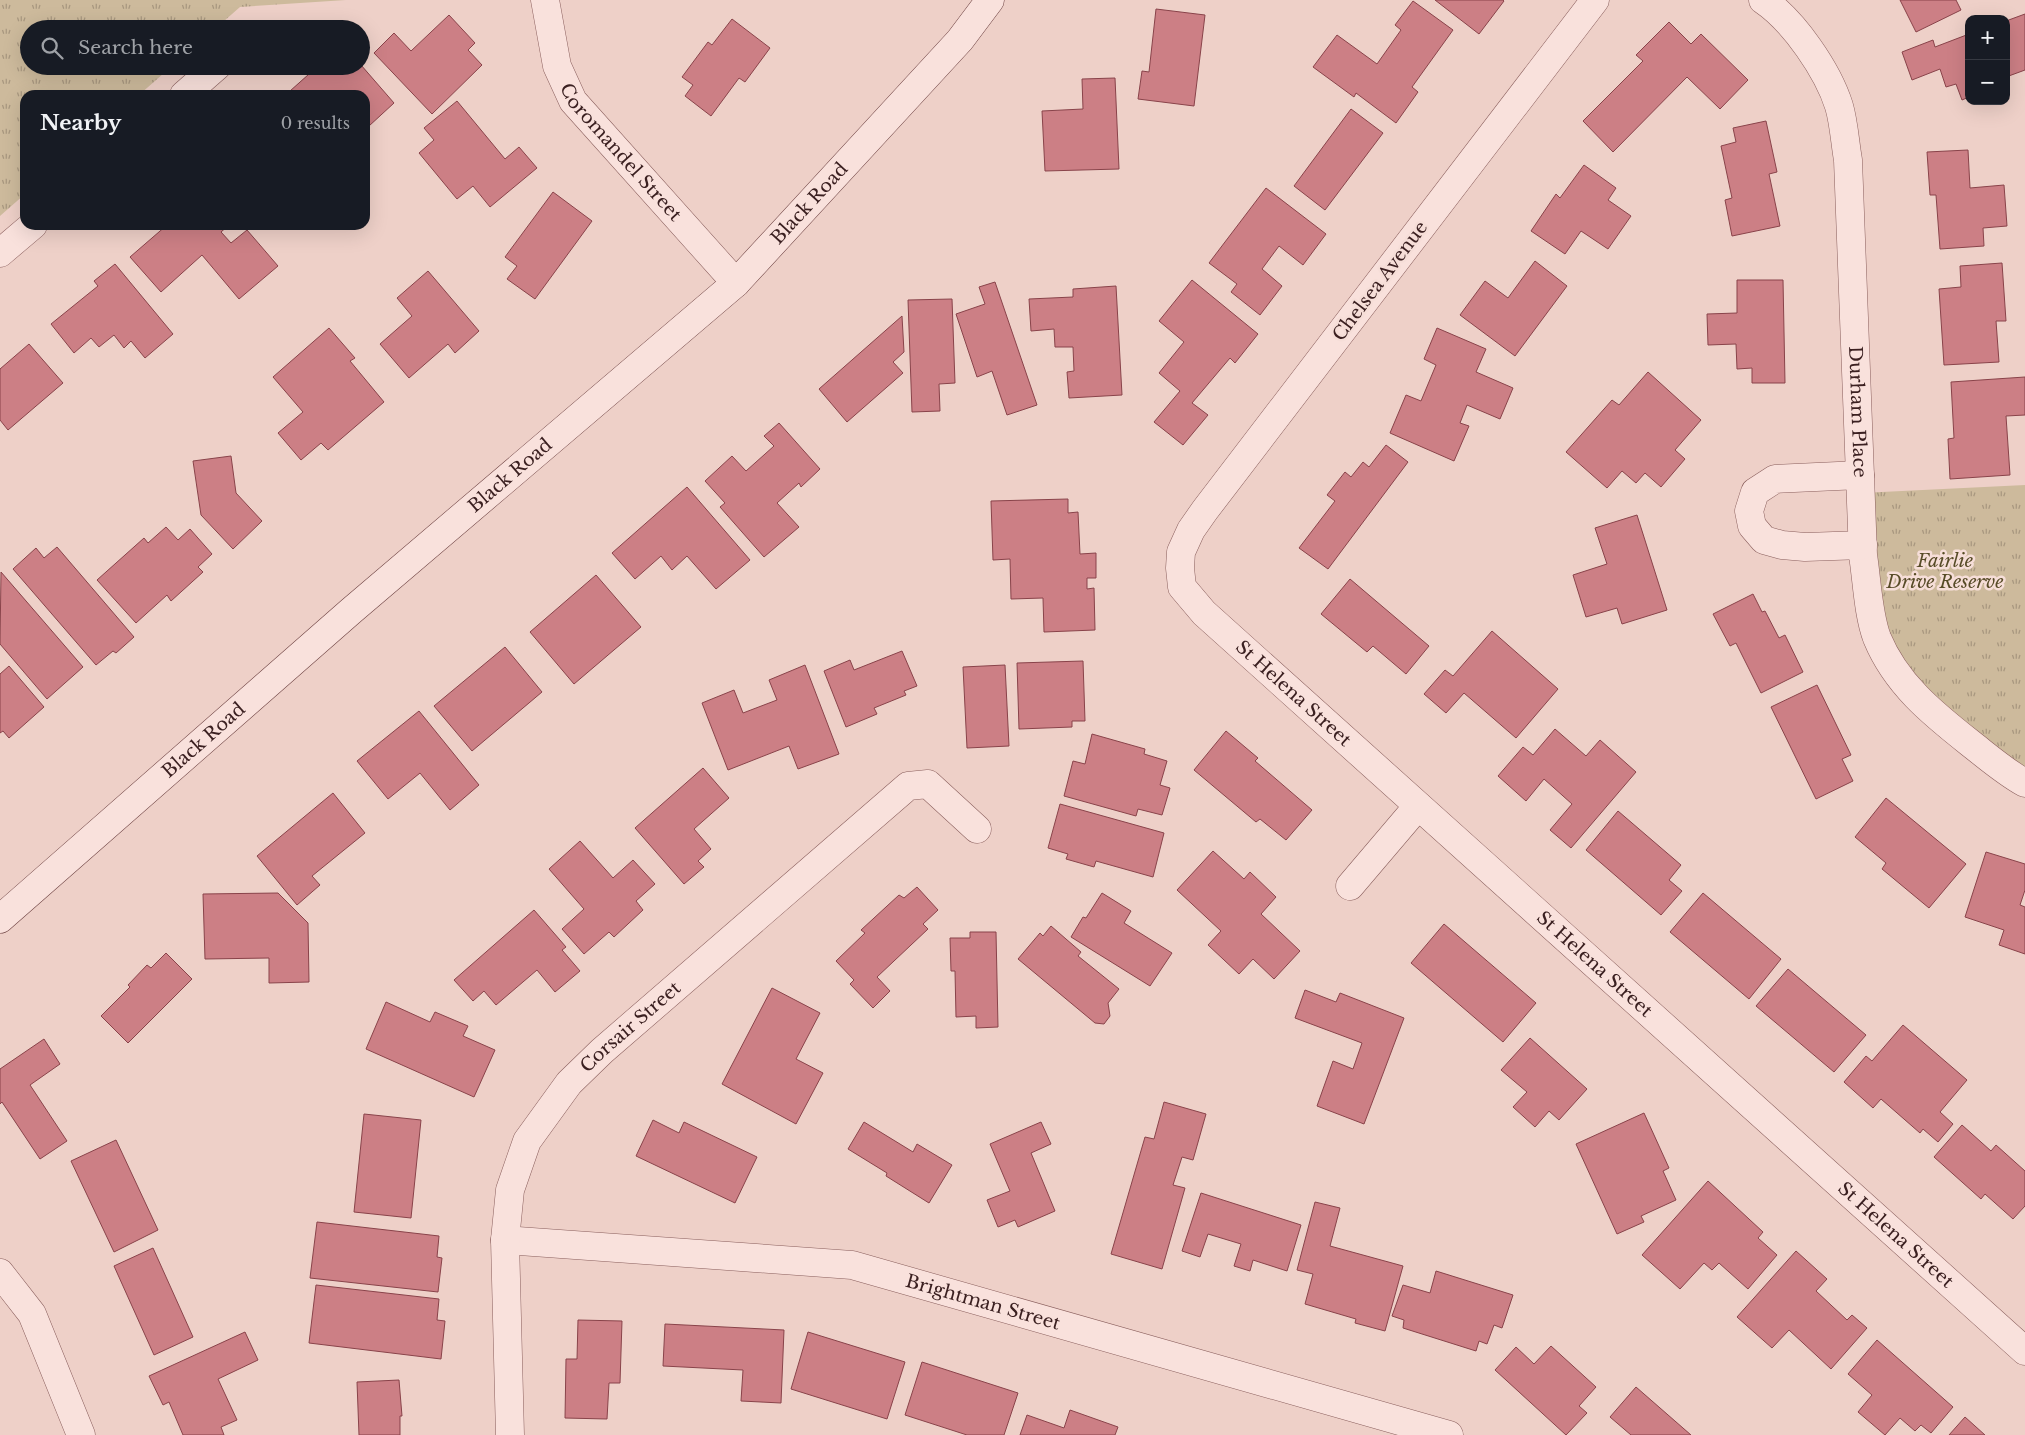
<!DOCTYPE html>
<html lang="en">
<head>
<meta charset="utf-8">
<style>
  :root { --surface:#171b24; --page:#20242c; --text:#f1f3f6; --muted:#9ea1a6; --line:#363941 }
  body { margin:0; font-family:"Libre Baskerville",serif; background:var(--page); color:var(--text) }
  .controls { position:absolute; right:15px; top:15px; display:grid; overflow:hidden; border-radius:10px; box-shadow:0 5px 20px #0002 }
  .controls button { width:45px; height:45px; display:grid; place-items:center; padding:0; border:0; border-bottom:1px solid var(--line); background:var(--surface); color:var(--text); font:25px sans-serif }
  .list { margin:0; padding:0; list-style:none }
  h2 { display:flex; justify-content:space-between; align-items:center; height:65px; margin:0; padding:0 20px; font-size:21px }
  h2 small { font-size:16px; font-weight:400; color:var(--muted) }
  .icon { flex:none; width:28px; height:28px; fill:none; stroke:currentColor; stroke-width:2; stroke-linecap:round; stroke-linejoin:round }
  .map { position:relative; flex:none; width:2025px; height:1435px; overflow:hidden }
  .search { position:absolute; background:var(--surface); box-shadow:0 5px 20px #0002; left:20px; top:20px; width:350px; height:55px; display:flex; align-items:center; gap:12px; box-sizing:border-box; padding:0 18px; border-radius:28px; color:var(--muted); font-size:19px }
  .panel { position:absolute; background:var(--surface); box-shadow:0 5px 20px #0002; left:20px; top:90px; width:350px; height:140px; border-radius:15px }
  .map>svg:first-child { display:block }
  .park { fill:url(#park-tufts) }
  .building { fill:#cc7f85; stroke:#89434a }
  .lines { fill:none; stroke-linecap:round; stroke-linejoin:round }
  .street-casing { stroke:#8a5f5d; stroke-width:29 }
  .secondary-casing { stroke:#6c4040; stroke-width:29 }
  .street { stroke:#f9e1dc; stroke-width:28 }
  .secondary { stroke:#f9e1dc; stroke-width:28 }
  .labels { text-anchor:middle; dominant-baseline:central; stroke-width:5; stroke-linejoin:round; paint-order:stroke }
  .street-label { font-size:18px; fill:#3b2021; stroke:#f6ded8 }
  .park-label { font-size:18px; font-style:italic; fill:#574b27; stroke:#f6ded8 }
</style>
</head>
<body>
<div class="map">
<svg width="2025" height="1435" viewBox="0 0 2025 1435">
  <defs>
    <pattern id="park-tufts" width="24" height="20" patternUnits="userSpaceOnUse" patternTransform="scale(1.25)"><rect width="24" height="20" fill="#cdba9c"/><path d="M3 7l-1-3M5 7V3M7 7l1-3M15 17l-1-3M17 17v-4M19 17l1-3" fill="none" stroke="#a8977f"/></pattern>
  </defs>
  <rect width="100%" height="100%" fill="#eed0c8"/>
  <g class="park">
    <polygon points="0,0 346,0 240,7 215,29 29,29 29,66 172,66 139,95 25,95 25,194 0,216"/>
    <polygon points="2025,485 2025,783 2009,774 1877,637 1861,493"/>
  </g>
  <g class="building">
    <polygon points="1435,0 1503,0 1504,1 1479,34"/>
    <polygon points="1900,0 1956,0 1961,10 1916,32"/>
    <polygon points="1413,1 1453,30 1412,87 1418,92 1396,123 1356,93 1354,97 1313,67 1337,35 1377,64 1401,30 1395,25"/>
    <polygon points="1156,9 1205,15 1194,106 1138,99 1142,71 1149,72"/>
    <polygon points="2025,14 2025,70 2006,77 2006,21"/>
    <polygon points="449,15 475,43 468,50 482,65 432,114 374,53 394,33 411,51"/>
    <polygon points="732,19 770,48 745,82 739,78 711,116 685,96 693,85 682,77 708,42 712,45"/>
    <polygon points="1669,22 1691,44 1701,34 1748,80 1720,109 1687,77 1613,152 1583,121 1643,61 1636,55"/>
    <polygon points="1969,34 1969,97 1962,100 1956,84 1946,87 1940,69 1912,80 1902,52 1933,40 1935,47"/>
    <polygon points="361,65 394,103 369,126 365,121 365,95 293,95 290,91 318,66"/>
    <polygon points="1115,78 1119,169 1045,171 1042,111 1083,109 1082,79"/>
    <polygon points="457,101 505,159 519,147 537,168 490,207 473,186 457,199 419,153 434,140 424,128"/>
    <polygon points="1351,109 1383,133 1325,210 1294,186"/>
    <polygon points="1766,121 1777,172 1769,174 1780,226 1732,236 1725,200 1732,198 1721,146 1736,142 1733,128"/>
    <polygon points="1968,150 1970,188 2004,185 2007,226 1983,228 1984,246 1940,249 1936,195 1930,195 1927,152"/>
    <polygon points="1584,165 1616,188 1608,200 1631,216 1608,249 1581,231 1565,254 1531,231 1556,194 1560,198"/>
    <polygon points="1266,188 1326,234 1303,265 1279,246 1262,269 1282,286 1260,315 1231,292 1237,284 1209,263"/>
    <polygon points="553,192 592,221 535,299 507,279 517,266 505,257"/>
    <polygon points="167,225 229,225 221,232 231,243 247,230 278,266 239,299 202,255 161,292 130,257"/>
    <polygon points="1535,261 1567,286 1515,356 1460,315 1485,281 1508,298"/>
    <polygon points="2002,263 2006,321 1996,321 1999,362 1944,365 1939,289 1961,287 1960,266"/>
    <polygon points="115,264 173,334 145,358 131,341 124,348 114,335 99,347 91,338 74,353 51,324 98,286 94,281"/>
    <polygon points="428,271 479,331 455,353 448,344 409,378 380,344 412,316 397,298"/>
    <polygon points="1192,280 1258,334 1235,363 1230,358 1192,403 1208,415 1183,445 1154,422 1180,391 1159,373 1184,342 1159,321"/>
    <polygon points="1737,280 1783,280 1785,383 1752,383 1752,368 1737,369 1736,344 1708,345 1707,314 1737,313"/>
    <polygon points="995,282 1037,405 1007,415 992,371 977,377 956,314 985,304 979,287"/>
    <polygon points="1116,286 1122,395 1069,398 1067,372 1074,371 1073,347 1055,347 1054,329 1031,331 1029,299 1073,297 1073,289"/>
    <polygon points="952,299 955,383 939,384 940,411 912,412 908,300"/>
    <polygon points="902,316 904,352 893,362 903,373 847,422 819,389"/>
    <polygon points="329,328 355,358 350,361 384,402 328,450 321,443 301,460 278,433 303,412 273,377"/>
    <polygon points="1437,328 1486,349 1476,372 1513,388 1500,419 1467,405 1460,423 1469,426 1454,461 1390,433 1406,395 1421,401 1436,365 1424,359"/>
    <polygon points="29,344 63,383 8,430 0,420 0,369"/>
    <polygon points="1648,372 1701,420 1675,450 1685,459 1661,487 1645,473 1636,483 1622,471 1607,488 1566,452 1612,400 1619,405"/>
    <polygon points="2025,377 2025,415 2006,416 2010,475 1950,479 1948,439 1954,438 1951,382"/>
    <polygon points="779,423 820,469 801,487 799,483 777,503 799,527 764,557 720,507 725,503 705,481 732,456 746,471 774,446 764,436"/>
    <polygon points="1386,445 1408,462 1328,569 1299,548 1335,501 1327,495 1345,472 1351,477 1363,462 1369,467"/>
    <polygon points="231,456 236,493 262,521 233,549 201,515 193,461"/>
    <polygon points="687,487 750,560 716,589 687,556 672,570 661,556 635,579 612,553"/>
    <polygon points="1068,499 1068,513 1078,512 1080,554 1096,553 1096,578 1087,578 1087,589 1094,588 1095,630 1044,632 1043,598 1011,599 1010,559 993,560 991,501"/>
    <polygon points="1637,515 1667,610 1622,624 1617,608 1586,617 1573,575 1607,564 1595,528"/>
    <polygon points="166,527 178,540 190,529 212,554 198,567 203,572 171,601 167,595 136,623 97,580 144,538 148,543"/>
    <polygon points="57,547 134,637 116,653 113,651 96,665 13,569 36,548 44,558"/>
    <polygon points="1,572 83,667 47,699 0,644"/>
    <polygon points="596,575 641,627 574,684 530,632"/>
    <polygon points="1350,579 1429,646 1406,674 1373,646 1367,652 1321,614"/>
    <polygon points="1753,594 1762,612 1765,611 1779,638 1785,635 1803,672 1761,693 1736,643 1730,646 1713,614"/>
    <polygon points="1492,631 1558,689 1516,738 1464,693 1446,713 1424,694 1445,670 1453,676"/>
    <polygon points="505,647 542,692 472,751 434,706"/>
    <polygon points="902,651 917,686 904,691 906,695 874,708 877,714 846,727 824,671 850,660 854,670"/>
    <polygon points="1083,661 1085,721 1072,721 1072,727 1019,729 1017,663"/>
    <polygon points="805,665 839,754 798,769 789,746 728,770 702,703 734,690 743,713 777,700 769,680"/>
    <polygon points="1005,665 1009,746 967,748 963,667"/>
    <polygon points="9,666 44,707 9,738 3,731 0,733 0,674"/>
    <polygon points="1817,685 1851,755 1842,759 1853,781 1816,799 1771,707"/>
    <polygon points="419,711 479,785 450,810 420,773 388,799 357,761"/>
    <polygon points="1555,729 1586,756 1600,740 1636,772 1571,848 1550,830 1572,804 1544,779 1526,801 1498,776 1523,747 1533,755"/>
    <polygon points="1226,731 1258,758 1255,761 1312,810 1286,840 1260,819 1256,822 1194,770"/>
    <polygon points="1092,734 1145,749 1144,754 1167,761 1160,785 1170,788 1162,815 1138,809 1136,816 1064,796 1073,761 1085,764"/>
    <polygon points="703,768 729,798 694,829 711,849 698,861 704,867 684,884 635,828"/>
    <polygon points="333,793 365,833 312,876 320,885 297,905 257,856"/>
    <polygon points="1886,798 1966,864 1929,908 1882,869 1886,863 1855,837"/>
    <polygon points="1060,804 1164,833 1153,877 1096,861 1094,867 1066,859 1068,854 1048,848"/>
    <polygon points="1618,811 1681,865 1669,880 1682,891 1661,915 1586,850"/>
    <polygon points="580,841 613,878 633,860 655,884 636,901 643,910 614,937 609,932 584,954 562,929 584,909 549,869"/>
    <polygon points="1213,851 1244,879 1250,872 1276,897 1261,914 1300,951 1274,979 1253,959 1239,974 1208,945 1221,931 1177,890"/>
    <polygon points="1986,852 2025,864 2025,890 2020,905 2025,907 2025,954 1999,945 2004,930 1965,917"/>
    <polygon points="917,887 938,910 923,924 928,929 877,977 890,991 873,1008 850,984 854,980 836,961 865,933 861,930 899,895 904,898"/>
    <polygon points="278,893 308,923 309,982 269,983 269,958 205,959 203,894"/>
    <polygon points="1102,893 1131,911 1124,923 1172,953 1150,986 1071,937 1083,917 1086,918"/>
    <polygon points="1703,893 1781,959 1749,999 1670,932"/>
    <polygon points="534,910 566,947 562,950 580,971 555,992 537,970 496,1005 484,991 473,1001 454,980"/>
    <polygon points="1444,924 1536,1003 1503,1042 1411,963"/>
    <polygon points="1051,926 1081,952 1078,956 1119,989 1108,1003 1110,1016 1104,1024 1095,1023 1018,959 1040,933 1043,936"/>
    <polygon points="970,932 996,932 998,1027 976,1028 976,1016 956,1017 955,971 951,971 950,938 970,938"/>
    <polygon points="166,953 192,979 128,1043 101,1016 130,987 128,985 147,965 151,968"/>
    <polygon points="1788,969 1866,1035 1834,1072 1756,1006"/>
    <polygon points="772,988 820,1013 796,1059 823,1073 796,1124 722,1084"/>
    <polygon points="1305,990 1336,1002 1340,993 1404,1018 1364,1124 1317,1106 1333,1061 1353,1069 1362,1043 1295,1018"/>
    <polygon points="386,1002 430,1022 435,1012 468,1026 463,1036 495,1050 474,1097 366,1049"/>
    <polygon points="1903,1025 1967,1080 1940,1112 1953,1124 1938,1142 1923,1129 1920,1133 1881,1099 1873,1108 1844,1082 1866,1056 1872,1061"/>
    <polygon points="1530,1038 1587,1089 1559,1120 1549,1111 1535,1127 1513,1107 1527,1092 1501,1070"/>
    <polygon points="44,1039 60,1064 30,1085 67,1141 40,1159 2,1102 0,1104 0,1069"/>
    <polygon points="1164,1102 1206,1114 1193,1160 1182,1157 1173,1185 1185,1188 1162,1269 1111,1254 1145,1137 1154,1139"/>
    <polygon points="1644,1113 1669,1168 1663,1171 1676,1200 1641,1216 1644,1222 1617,1234 1576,1144"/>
    <polygon points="364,1114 421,1120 411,1218 354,1212"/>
    <polygon points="653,1120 679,1133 684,1122 757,1157 735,1203 636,1156"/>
    <polygon points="864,1122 913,1152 917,1144 952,1165 929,1203 886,1176 887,1173 848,1149"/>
    <polygon points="1041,1122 1051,1144 1031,1153 1055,1211 1018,1227 1015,1220 998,1227 987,1200 1010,1191 990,1144"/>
    <polygon points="1962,1125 1991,1151 1996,1145 2025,1171 2025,1206 2013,1219 1985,1194 1981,1199 1934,1157"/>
    <polygon points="116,1140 158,1230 114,1252 71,1161"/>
    <polygon points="1708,1181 1763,1232 1758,1238 1777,1255 1748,1289 1719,1263 1712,1270 1704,1263 1680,1289 1642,1255"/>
    <polygon points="1201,1193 1301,1225 1287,1271 1253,1260 1250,1271 1234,1266 1241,1244 1208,1234 1200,1257 1182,1251"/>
    <polygon points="1315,1202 1340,1208 1330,1246 1403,1266 1385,1331 1355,1323 1356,1319 1305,1304 1313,1274 1297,1270"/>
    <polygon points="317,1222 439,1236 437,1257 442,1258 438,1292 310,1278"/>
    <polygon points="153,1248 193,1337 154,1355 114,1266"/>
    <polygon points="1796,1251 1827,1279 1816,1291 1847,1320 1852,1315 1867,1328 1831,1369 1789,1330 1772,1348 1737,1317"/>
    <polygon points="1436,1271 1513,1295 1502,1328 1494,1325 1487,1344 1479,1341 1476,1351 1403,1328 1404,1320 1392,1316 1403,1285 1430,1293"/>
    <polygon points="316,1285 439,1299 437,1320 445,1321 441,1359 309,1343"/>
    <polygon points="578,1320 622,1321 620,1383 609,1383 607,1419 565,1418 566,1359 577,1359"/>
    <polygon points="665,1324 784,1330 781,1403 741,1401 743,1370 663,1366"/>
    <polygon points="245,1332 258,1360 218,1379 237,1420 221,1427 224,1435 183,1435 169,1402 163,1405 149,1376"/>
    <polygon points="808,1332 905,1362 887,1419 791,1389"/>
    <polygon points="1877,1340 1953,1407 1931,1433 1921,1425 1915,1431 1900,1418 1885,1435 1858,1412 1872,1395 1848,1374"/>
    <polygon points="1551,1346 1596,1387 1579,1406 1587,1413 1566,1435 1495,1370 1516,1347 1534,1364"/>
    <polygon points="922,1362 1018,1393 1004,1435 967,1435 905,1415"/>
    <polygon points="399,1380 402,1416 400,1416 400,1435 359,1435 357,1382"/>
    <polygon points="1636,1387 1691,1435 1631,1435 1610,1417"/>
    <polygon points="1070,1410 1118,1427 1115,1435 1020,1435 1027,1415 1064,1428"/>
    <polygon points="1965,1417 1985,1435 1949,1435"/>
  </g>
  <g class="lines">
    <g class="street-casing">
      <g id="street">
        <path id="s1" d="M545,0L557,66L573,101L736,283"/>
        <path id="s2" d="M1595,0L1205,510L1191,530L1181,552L1180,568L1182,587L1204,613L2025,1351"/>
        <path id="s3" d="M1763,0C1794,21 1828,71 1839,106C1844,123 1845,143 1848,160L1863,555C1867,581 1868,614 1877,638C1896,684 1932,713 1970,743C1988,757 2005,772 2025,783"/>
        <polyline points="184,95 217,66"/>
        <polyline points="0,253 33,225"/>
        <polyline points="1860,475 1775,479 1755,492 1749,511 1752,526 1764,540 1782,545 1805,547 1863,545"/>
        <polyline points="1350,886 1418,806"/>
        <path id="s4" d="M505,1240L852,1265L1449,1435"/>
        <polyline points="0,1273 32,1314 81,1435"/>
        <path id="s5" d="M510,1435L505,1240L510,1190L527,1141L569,1083L602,1051L908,786L928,784L977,829"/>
      </g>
    </g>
    <g class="secondary-casing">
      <g id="secondary">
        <path id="s6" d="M0,919L351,611L736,283L960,40L990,0"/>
      </g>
    </g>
    <use href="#street" class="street"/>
    <use href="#secondary" class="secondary"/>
  </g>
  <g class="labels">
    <g class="street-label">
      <text stroke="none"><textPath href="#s1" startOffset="175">Coromandel Street</textPath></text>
      <text stroke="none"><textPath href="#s6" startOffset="1081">Black Road</textPath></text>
      <text transform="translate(1380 281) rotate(-53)">Chelsea Avenue</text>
      <text stroke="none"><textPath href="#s3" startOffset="439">Durham Place</textPath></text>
      <text stroke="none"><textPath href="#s6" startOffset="676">Black Road</textPath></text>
      <text stroke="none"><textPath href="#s2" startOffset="880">St Helena Street</textPath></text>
      <text stroke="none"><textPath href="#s6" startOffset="271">Black Road</textPath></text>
      <text stroke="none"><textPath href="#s2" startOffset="1285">St Helena Street</textPath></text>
      <text stroke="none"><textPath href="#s5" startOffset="452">Corsair Street</textPath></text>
      <text stroke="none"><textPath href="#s2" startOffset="1690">St Helena Street</textPath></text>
      <text stroke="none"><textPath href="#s4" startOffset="484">Brightman Street</textPath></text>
    </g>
    <g class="park-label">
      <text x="1945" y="561">Fairlie<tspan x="1945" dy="21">Drive Reserve</tspan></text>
    </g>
  </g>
</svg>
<div class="controls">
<button>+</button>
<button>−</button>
</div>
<div class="search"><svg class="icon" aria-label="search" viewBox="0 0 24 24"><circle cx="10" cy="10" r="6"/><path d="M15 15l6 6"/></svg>Search here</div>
<section class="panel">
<h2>Nearby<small>0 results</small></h2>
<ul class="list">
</ul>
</section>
</div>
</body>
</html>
